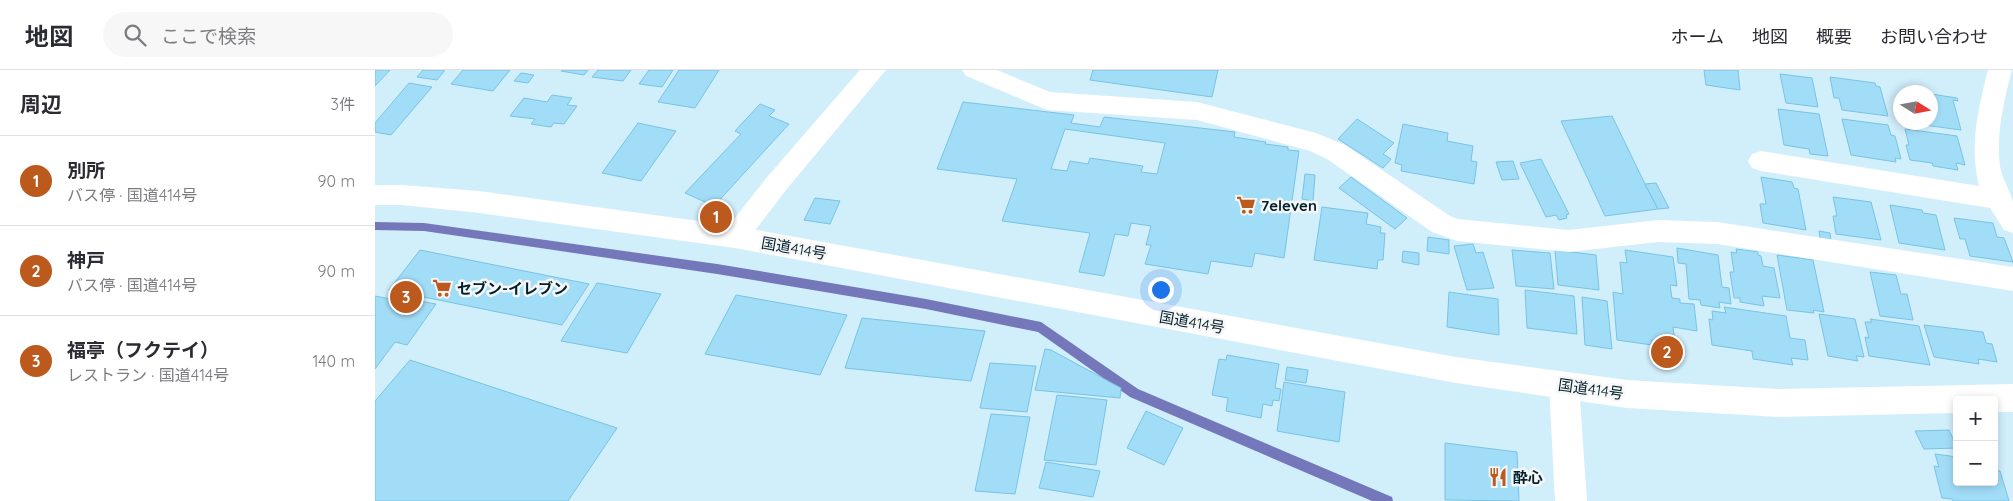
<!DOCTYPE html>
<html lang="ja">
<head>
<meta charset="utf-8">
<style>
  :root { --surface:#fff; --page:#f7f7f7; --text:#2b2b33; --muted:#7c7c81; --line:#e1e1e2; --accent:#bc5a1e }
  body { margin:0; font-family:Quicksand,"Noto Sans JP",sans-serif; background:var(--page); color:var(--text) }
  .controls { position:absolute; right:15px; bottom:15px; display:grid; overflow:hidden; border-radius:5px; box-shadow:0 2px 8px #0003 }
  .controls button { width:45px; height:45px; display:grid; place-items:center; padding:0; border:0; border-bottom:1px solid var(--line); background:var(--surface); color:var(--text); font:25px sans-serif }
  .compass { position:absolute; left:1518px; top:15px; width:45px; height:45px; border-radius:50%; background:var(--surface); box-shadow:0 2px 8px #0003; rotate:101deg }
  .you { position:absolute; left:785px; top:219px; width:18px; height:18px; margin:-12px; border:4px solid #fff; border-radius:50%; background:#1a73e8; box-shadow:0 0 0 8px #1a73e833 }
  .badge { display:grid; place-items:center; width:32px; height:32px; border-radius:50%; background:var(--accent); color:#fff; font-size:16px; font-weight:700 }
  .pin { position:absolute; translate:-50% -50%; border:2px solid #fff; box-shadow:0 1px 5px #0006 }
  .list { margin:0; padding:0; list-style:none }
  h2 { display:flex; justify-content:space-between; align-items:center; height:65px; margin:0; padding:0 20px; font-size:21px }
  h2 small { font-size:16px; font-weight:400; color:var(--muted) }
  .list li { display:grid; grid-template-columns:32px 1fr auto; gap:15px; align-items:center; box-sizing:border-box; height:90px; padding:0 20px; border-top:1px solid var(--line) }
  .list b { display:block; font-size:19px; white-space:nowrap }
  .list p { margin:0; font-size:16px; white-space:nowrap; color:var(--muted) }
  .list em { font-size:16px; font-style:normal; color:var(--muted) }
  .icon { flex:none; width:28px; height:28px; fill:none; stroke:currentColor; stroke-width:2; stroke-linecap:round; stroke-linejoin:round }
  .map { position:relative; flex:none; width:1638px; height:431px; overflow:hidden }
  header { display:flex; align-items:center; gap:30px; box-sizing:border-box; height:70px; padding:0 25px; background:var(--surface); border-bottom:1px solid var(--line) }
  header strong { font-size:24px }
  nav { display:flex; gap:28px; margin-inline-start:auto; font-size:18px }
  .search { width:350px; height:45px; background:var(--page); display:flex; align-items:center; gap:12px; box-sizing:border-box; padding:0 18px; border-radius:28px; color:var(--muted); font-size:19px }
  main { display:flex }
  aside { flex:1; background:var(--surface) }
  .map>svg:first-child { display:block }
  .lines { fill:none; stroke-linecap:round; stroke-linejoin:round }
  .stream { fill:#7478bb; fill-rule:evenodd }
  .building { fill:#a2ddf8; stroke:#78c3e4; fill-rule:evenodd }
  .minor { fill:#fff; fill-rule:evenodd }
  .highway { fill:#fff; fill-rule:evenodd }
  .labels { text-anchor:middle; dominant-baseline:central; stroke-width:5; stroke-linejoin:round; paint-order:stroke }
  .poi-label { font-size:15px; font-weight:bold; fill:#00202d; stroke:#f6f6f6; text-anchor:start }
  .street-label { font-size:15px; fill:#00202d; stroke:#f6f6f6 }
</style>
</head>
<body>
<header>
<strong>地図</strong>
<div class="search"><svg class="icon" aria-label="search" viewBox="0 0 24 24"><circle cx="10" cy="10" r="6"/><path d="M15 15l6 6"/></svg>ここで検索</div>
<nav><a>ホーム</a><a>地図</a><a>概要</a><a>お問い合わせ</a></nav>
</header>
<main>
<aside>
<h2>周辺<small>3件</small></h2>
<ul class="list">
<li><span class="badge">1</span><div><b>別所</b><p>バス停 · 国道414号</p></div><em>90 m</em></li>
<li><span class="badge">2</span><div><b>神戸</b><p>バス停 · 国道414号</p></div><em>90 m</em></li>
<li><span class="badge">3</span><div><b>福亭（フクテイ）</b><p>レストラン · 国道414号</p></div><em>140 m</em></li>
</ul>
</aside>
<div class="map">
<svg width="1638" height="431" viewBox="0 0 1638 431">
  <rect width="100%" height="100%" fill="#d1eefb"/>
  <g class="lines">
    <polygon class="stream" points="0,152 49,153 342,194 551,229 666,252 763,319 1017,427 1018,431 997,431 755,327 663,262 551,239 342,204 49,161 0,160"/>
  </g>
  <g class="building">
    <polygon points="0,0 15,0 0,16"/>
    <polygon points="48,0 70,0 62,10 42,7"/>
    <polygon points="88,0 135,0 118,21 76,14"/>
    <polygon points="187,0 213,0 209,5 186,1"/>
    <polygon points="223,0 256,0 248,11 217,7"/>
    <polygon points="274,0 298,0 287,17 264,14"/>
    <polygon points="304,0 344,0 320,38 283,32"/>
    <polygon points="718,0 843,0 837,27 715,10"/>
    <polygon points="1329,0 1363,0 1365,20 1331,15"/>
    <polygon points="146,3 159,5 153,13 139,11"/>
    <polygon points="1405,4 1437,8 1443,37 1411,33"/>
    <polygon points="1455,7 1500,13 1501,16 1505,17 1513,46 1467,40 1464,28 1459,28"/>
    <polygon points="34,13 57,17 16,65 0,62 0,53"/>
    <polygon points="1556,24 1582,28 1583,31 1578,30 1586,60 1549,55 1549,52 1556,52"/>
    <polygon points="177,25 197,28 192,35 202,36 189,54 179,53 176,57 156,54 160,49 135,46 149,28 172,32"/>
    <path d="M588,32L699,45L696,53L725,57L729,47L860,62L859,67L891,72L890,74L913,77V80L924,81L909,188L880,183L877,197L836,191L833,204L770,194L776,175H771L776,156L756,153L753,166L740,164L729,206L704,202L715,163L627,151L642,109L562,99ZM690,59L790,73L782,104L766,102L768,96L715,88L713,94L695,91L692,101L676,99Z"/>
    <polygon points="385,34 400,40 394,46 414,54 339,136 310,123 366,64 360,61"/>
    <polygon points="1403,39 1444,44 1453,86 1435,84 1434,79 1409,75"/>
    <polygon points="1237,46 1270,114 1283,139 1230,146 1186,51"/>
    <polygon points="982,49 1019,73 1008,84 1016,89 1008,98 963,69"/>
    <polygon points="1467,49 1513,55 1516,65 1520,66 1526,89 1520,88 1521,92 1476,85"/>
    <polygon points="263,53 301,61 266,111 227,103"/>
    <polygon points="1028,54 1073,63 1072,71 1098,76 1096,91 1102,92 1099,114 1026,101 1027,95 1020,93"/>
    <polygon points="1530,59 1582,66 1590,95 1581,93 1583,100 1558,96 1557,93 1535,90 1531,75 1534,75"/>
    <polygon points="1166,89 1194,144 1191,145 1192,148 1184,150 1181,145 1171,147 1145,93"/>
    <polygon points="1138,91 1144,109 1127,110 1121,92"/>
    <polygon points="930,104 940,105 938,131 927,129"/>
    <polygon points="976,107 1032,148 1020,159 964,118"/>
    <polygon points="1386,107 1417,112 1419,118 1423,119 1431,160 1388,153 1385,134 1391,134"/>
    <polygon points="1281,113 1294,138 1283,139 1270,114"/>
    <polygon points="1458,127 1496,132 1506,170 1461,164 1458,146 1462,146"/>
    <polygon points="440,128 465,131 455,154 429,150"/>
    <polygon points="1515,135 1547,140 1548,143 1561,145 1570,180 1524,173"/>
    <polygon points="947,137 993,143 991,154 1006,157 1005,163 1010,163 1008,190 1003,190 1002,199 939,190"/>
    <polygon points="1579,148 1618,153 1622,167 1629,168 1638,192 1595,186 1590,169 1585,169"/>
    <polygon points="1444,161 1455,163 1456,170 1445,168"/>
    <polygon points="1053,167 1074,170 1074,184 1052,181"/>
    <polygon points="1098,174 1101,183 1108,182 1119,218 1092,220 1079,176"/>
    <polygon points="1302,178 1343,185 1347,217 1354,218 1356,234 1344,232 1345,238 1326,235 1325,230 1314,229 1311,194 1303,193"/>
    <polygon points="1361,179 1383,182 1383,185 1386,186 1388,196 1399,198 1405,228 1387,226 1389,236 1365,232 1365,228 1359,228 1355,202 1359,202 1356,182 1362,183"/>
    <polygon points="45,180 214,214 187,255 14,220"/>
    <polygon points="1137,180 1175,183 1179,219 1141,216"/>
    <polygon points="1180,180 1221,185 1224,220 1183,215"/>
    <polygon points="1250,180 1298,187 1302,216 1295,215 1297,228 1305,229 1305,233 1319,234 1322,261 1298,257 1300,273 1277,270 1277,275 1242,270 1238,222 1248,224 1245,192 1252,193"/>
    <polygon points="1028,181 1044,183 1044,195 1027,192"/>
    <polygon points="1402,185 1438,190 1449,242 1438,240 1439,243 1412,240"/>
    <polygon points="1495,202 1521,205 1526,224 1532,224 1538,250 1505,246"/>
    <polygon points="222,213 286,224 252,283 186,271"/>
    <polygon points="1150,220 1199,226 1202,264 1152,258"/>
    <polygon points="1074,222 1123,229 1124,265 1072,257"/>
    <polygon points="361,225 472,245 445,305 330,284"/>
    <polygon points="0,226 31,232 34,229 61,234 32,275 20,272 0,299"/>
    <polygon points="1207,227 1232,231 1237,279 1210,275"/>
    <polygon points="1349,237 1411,246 1415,268 1430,270 1433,290 1416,288 1418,295 1378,289 1377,281 1337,275 1334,249 1338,250 1337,241 1351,243"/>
    <polygon points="1444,244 1480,249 1489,287 1481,286 1483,291 1453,286"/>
    <polygon points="487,248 610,261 596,311 470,298"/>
    <polygon points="1495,249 1544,256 1555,295 1494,286 1490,267 1494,268 1490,252 1497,252"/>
    <polygon points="1549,255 1608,262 1611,273 1617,274 1622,292 1603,289 1604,294 1559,287"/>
    <polygon points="670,279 676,280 746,318 745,328 660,320"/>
    <polygon points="852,285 904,294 900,318 906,319 904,331 898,330 897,336 888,334 886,348 851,341 853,328 837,325 844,289 851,290"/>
    <polygon points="35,290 242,358 193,431 0,431 0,331"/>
    <polygon points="615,293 661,296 652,342 605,338"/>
    <polygon points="912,297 933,300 931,313 910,310"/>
    <polygon points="909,312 970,322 964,372 902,361"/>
    <polygon points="682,325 732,330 721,395 669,390"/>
    <polygon points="771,341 808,358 789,395 752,378"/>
    <polygon points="616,344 655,347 640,424 600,421"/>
    <polygon points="1574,360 1582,378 1549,379 1540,361"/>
    <polygon points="1070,373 1142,382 1144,431 1070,430"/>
    <polygon points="1560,384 1582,387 1582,412 1619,412 1619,400 1625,401 1634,431 1578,431 1577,429 1567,428 1559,396 1564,397"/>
    <polygon points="671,392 725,401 718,427 664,418"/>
  </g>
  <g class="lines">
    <g class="minor">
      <polygon points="485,0 511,0 411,120 369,175 360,178 351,175 347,167 351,159 393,106"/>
      <polygon points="587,0 622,0 675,22 822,32 941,63 970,75 1075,146 1083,149 1194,160 1283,150 1342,152 1638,197 1638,221 1342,174 1283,172 1194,182 1082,171 1057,162 952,89 935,81 822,50 672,40 591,6"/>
      <path d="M1613,0H1637C1629,31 1621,63 1625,96C1627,109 1635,120 1638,132C1638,141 1638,153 1638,163L1629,160L1615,138L1386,101L1377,98L1373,91L1377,84L1386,81L1604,116C1594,76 1603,39 1613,0Z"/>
      <polygon points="1189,302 1199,306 1204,315 1212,431 1180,431 1174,315 1179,306"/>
    </g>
    <polygon class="highway" points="0,115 27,115 104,121 360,156 1081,287 1252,310 1403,319 1638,314 1638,342 1619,342 1619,330 1582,330 1582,343 1403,347 1252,338 1081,313 360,178 104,143 27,135 0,135"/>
  </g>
  <defs>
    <g id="supermarket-bare" transform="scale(1.5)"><path d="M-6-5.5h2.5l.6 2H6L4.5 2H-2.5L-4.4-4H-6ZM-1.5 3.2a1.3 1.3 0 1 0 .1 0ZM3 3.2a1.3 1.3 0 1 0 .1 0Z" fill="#bc5a1e" stroke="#f6f6f6" stroke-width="2.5" paint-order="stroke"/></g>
    <g id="restaurant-bare" transform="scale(1.5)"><path d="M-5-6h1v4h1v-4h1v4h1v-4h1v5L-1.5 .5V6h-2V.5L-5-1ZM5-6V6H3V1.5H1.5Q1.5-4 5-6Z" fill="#bc5a1e" stroke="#f6f6f6" stroke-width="2.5" paint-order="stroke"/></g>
  </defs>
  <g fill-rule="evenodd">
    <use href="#supermarket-bare" x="871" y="135"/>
    <use href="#supermarket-bare" x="67" y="218"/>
    <use href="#restaurant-bare" x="1123" y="407"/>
  </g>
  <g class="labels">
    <g class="poi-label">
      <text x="886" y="135">7eleven</text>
      <text x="82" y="218">セブン-イレブン</text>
      <text x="1138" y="407">酔心</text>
    </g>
    <g class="street-label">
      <text transform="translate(419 178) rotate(10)">国道414号</text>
      <text transform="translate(817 252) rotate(10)">国道414号</text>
      <text transform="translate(1216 319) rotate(8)">国道414号</text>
    </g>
  </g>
</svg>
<div class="controls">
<button>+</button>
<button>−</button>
</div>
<svg class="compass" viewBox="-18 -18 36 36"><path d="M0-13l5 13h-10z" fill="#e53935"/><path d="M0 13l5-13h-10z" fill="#7c7c81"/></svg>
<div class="you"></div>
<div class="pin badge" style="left:341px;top:147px">1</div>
<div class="pin badge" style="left:1292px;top:282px">2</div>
<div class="pin badge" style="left:31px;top:227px">3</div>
</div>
</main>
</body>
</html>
